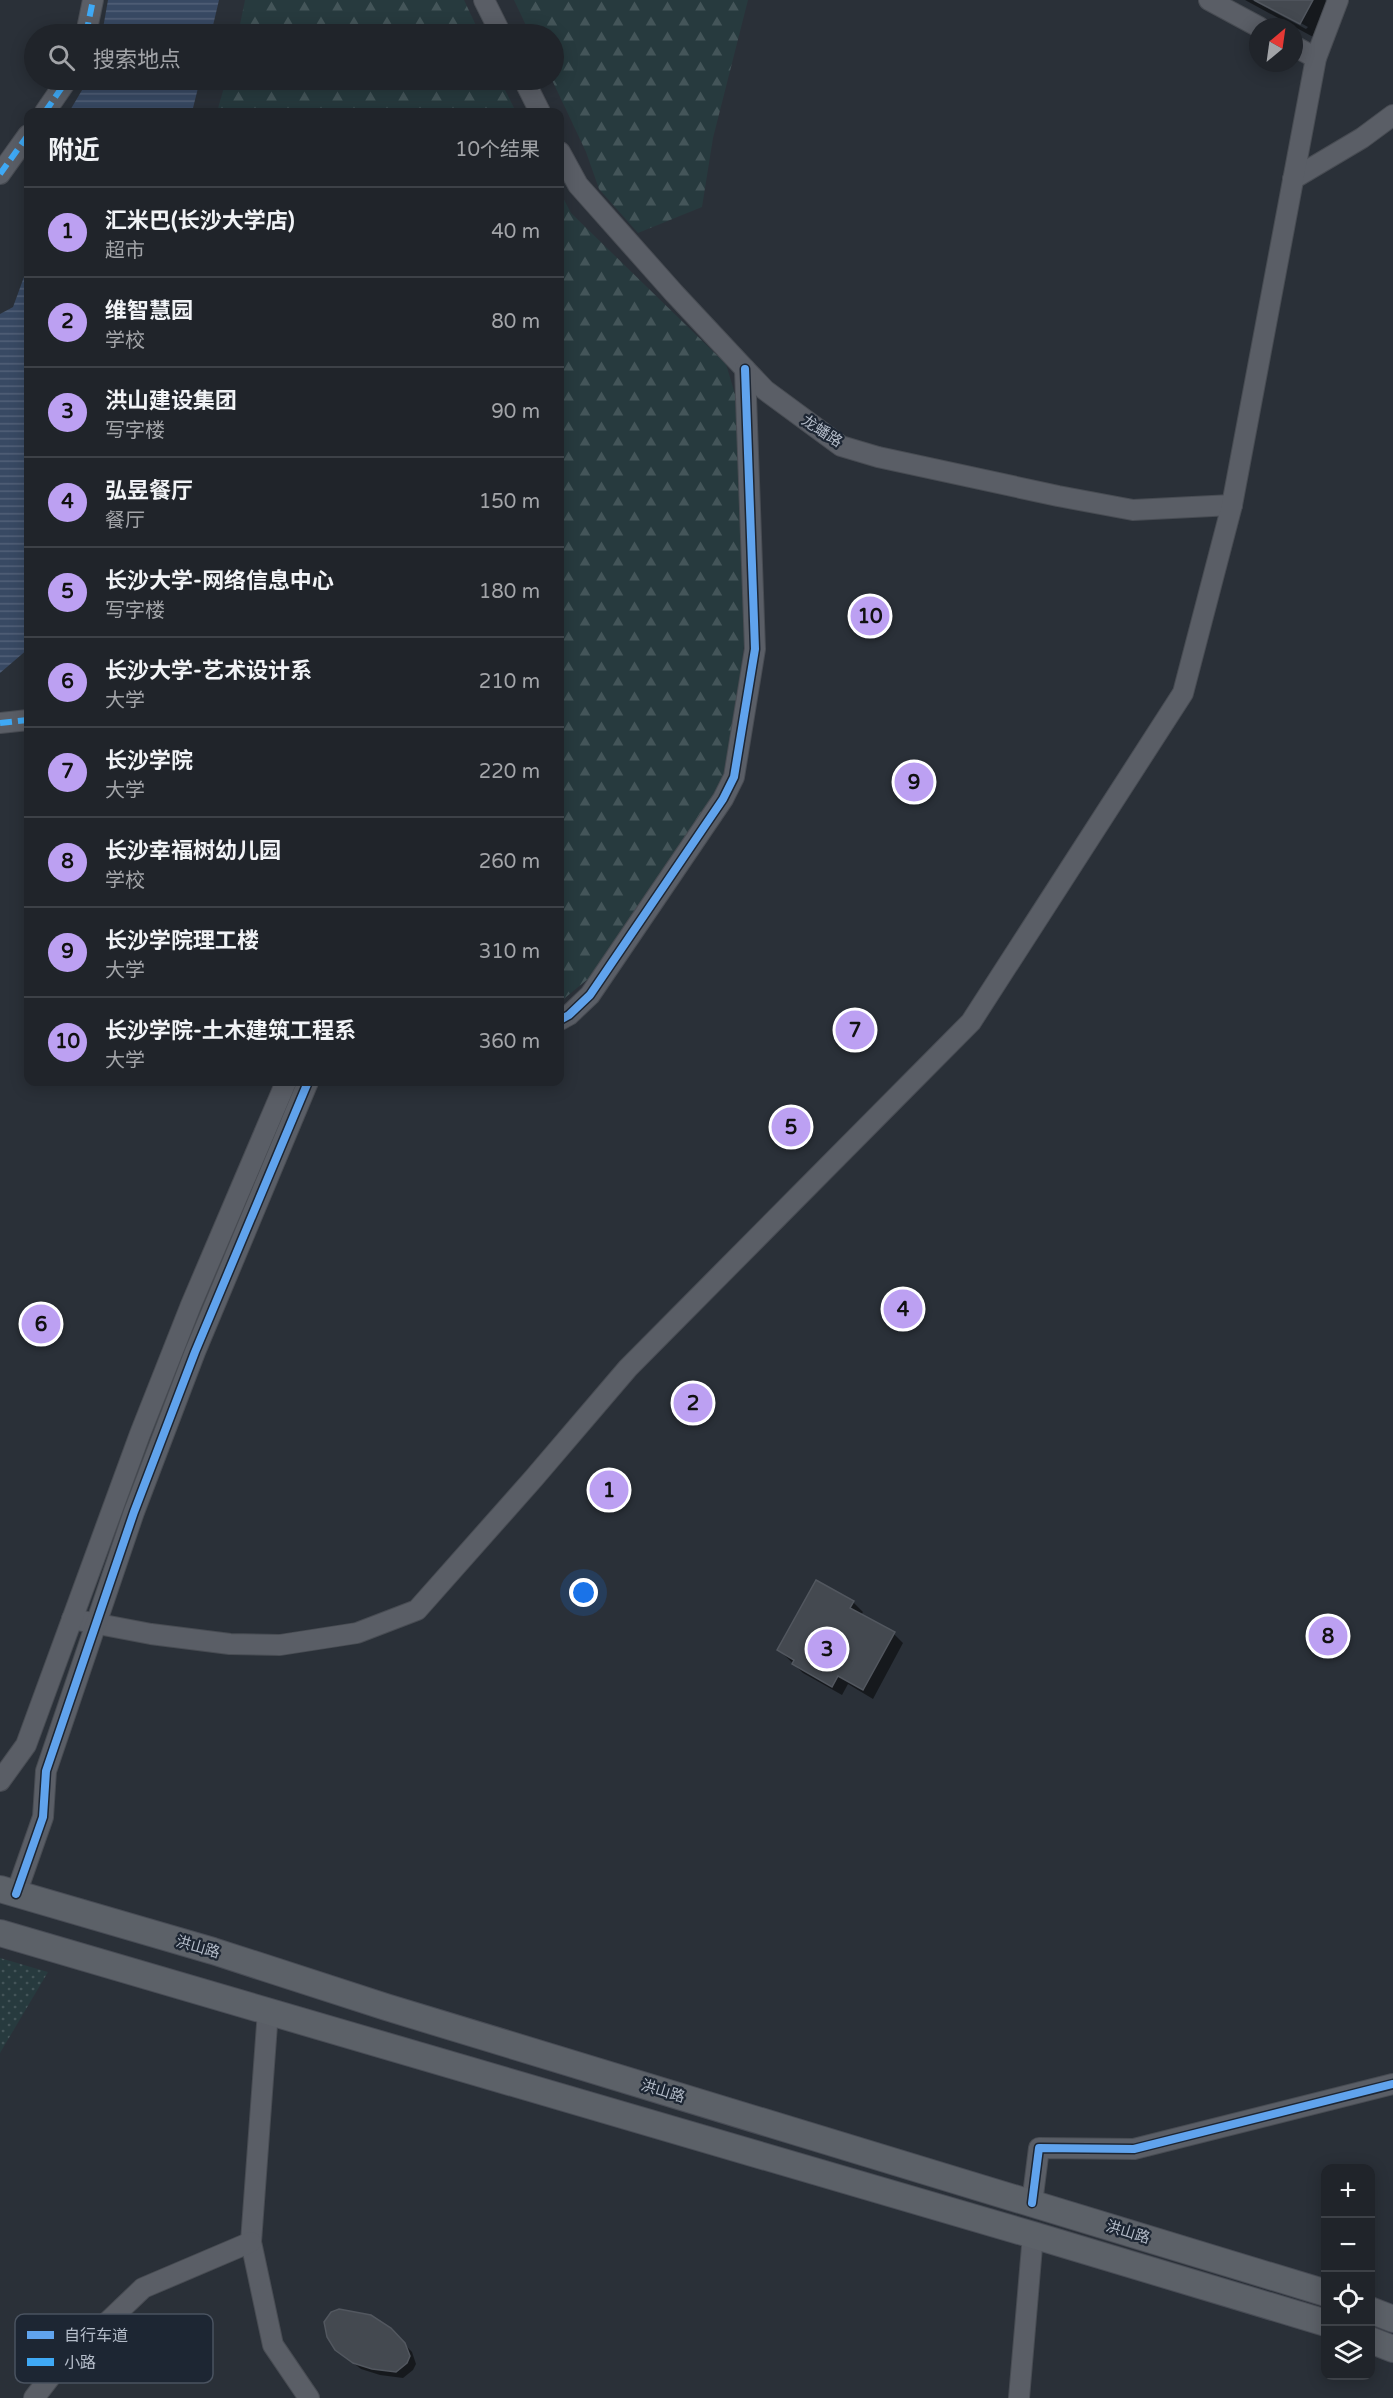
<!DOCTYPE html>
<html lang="zh">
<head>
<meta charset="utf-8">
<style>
  :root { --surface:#20242a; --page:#282c32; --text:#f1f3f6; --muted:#a2a4a8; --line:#3d4147; --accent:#bca0f2 }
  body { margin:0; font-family:"Varela Round","Noto Sans SC",sans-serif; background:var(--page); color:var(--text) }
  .controls { position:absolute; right:18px; bottom:18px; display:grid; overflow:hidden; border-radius:12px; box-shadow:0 3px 15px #0003 }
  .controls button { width:54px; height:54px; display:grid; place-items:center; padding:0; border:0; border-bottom:2px solid var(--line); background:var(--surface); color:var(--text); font:30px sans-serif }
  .compass { position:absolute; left:1249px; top:18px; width:54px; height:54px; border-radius:50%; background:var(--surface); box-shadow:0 3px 15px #0003; rotate:29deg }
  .you { position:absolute; left:584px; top:1593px; width:21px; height:21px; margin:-15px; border:4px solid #fff; border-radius:50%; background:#1a73e8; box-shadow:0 0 0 9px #1a73e833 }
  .badge { display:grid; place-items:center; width:39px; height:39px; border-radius:50%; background:var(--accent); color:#111; font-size:20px; font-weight:700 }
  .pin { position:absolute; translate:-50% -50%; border:3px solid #fff; box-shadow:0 2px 6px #0006 }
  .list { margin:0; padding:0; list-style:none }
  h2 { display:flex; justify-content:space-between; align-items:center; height:78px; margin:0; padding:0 24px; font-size:26px }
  h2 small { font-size:20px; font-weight:400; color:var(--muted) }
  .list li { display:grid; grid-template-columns:39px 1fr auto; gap:18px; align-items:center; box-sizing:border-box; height:90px; padding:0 24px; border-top:2px solid var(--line) }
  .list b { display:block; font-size:22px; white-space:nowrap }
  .list p { margin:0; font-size:20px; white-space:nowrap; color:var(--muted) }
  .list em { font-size:20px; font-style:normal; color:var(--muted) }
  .icon { flex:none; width:33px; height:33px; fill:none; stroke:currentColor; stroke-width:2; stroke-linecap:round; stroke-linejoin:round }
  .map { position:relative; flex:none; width:1393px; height:2398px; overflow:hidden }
  .search { position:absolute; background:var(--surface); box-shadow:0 3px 15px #0003; left:24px; top:24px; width:540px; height:66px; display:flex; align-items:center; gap:15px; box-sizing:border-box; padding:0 21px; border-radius:33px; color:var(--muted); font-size:22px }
  .panel { position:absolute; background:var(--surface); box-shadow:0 3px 15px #0003; left:24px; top:108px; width:540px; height:978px; border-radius:12px }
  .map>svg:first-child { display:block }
  .forest { fill:url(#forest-firs) }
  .park { fill:url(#park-dots) }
  .water { fill:url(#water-rules) }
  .shadow { fill:#0007 }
  .building { fill:#444950; stroke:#52575f; stroke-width:1.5 }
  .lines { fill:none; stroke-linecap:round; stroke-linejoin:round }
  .minor-casing { stroke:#484c53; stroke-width:22 }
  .major-casing { stroke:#484c55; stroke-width:28 }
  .minor { stroke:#5a5e66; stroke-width:20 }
  .major { stroke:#5c6168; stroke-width:26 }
  .quiet { stroke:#3fa9f5; stroke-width:6; stroke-dasharray:12 6; stroke-linecap:butt }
  .cycleway-casing { stroke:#1d2633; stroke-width:11 }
  .cycleway { stroke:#60a3ed; stroke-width:8 }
  .labels { text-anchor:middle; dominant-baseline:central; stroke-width:4.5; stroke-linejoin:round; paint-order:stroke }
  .street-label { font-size:15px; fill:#b4bcc9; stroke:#1d2633 }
  .key { fill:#1d2633; stroke:#4a5360; stroke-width:1.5 }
  .key-label { font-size:16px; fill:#b4bcc9 }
</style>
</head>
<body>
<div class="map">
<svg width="1393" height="2398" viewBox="0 0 1393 2398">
  <defs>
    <pattern id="forest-firs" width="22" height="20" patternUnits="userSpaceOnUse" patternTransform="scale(1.5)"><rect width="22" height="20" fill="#273a3e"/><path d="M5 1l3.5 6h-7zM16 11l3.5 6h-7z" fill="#445559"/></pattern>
    <pattern id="park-dots" width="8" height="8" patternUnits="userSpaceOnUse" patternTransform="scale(1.5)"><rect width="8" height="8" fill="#273a3e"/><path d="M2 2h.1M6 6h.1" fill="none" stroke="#445559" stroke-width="1.8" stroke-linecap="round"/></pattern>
    <pattern id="water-rules" width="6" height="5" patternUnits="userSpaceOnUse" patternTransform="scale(1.5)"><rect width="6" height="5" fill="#384963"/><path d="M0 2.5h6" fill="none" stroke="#526178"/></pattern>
  </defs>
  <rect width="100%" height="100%" fill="#2a3038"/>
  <g class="forest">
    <polygon points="245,0 464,0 480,34 238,34"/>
    <polygon points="514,0 748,0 713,138 702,207 638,233 599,189 586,152 552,80 554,80 554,34 530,34"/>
    <polygon points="226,80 500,80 516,112 217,112"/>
    <polygon points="560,192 571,213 726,364 735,394 746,630 727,771 687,839 594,974 560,1002"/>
  </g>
  <polygon class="park" points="0,1958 48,1972 0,2053"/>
  <g class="water">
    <polygon points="108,0 219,0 211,34 102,34"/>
    <polygon points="88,80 200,80 192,112 69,112"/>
    <polygon points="28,266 28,649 0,673 0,314 13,307"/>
  </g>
  <g class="shadow">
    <polygon points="1245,0 1252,0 1306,29 1308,27 1258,0 1325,0 1331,6 1315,38"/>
    <polygon points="853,1602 863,1612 861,1615 894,1634 903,1643 873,1699 848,1684 842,1695 803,1673 779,1650"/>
    <polygon points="390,2329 412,2352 416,2364 413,2370 403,2378 380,2375 361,2369 336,2349"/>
  </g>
  <g class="building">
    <polygon points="1254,0 1313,0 1300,24"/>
    <polygon points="816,1580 854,1601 850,1608 895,1632 863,1690 838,1676 832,1687 792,1664 794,1660 777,1650"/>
    <polygon points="339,2309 371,2315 391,2328 405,2343 410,2356 407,2363 396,2372 372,2369 353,2363 335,2350 327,2337 324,2322 331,2312"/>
  </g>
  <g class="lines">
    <g class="minor-casing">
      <g id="minor">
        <polyline points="484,0 501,34"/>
        <polyline points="1209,0 1259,27"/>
        <polyline points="86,34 93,0"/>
        <polyline points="1294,46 1316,58"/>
        <polyline points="524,80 540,112"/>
        <polyline points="45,112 67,80"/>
        <polyline points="560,152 578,185 674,293 745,369 765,390 841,446 878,457 1058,496 1133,510 1232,505"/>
        <polyline points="0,174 28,135"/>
        <polyline points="1293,179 1362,138 1393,115"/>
        <polyline points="0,723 28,720"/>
        <polyline points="560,1020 569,1015 590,995 723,799 734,777 755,649 745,369"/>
        <polyline points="72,1619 151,1634 230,1644 280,1645 357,1633 417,1610 534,1478 628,1368 971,1022 1183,693 1232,505 1316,58 1338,0"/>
        <polyline points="0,1781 26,1745 140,1434 191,1305 286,1082"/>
        <polyline points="16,1894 43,1817 46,1771 134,1512 195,1352 308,1082"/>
        <polyline points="268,2011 251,2242 273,2345 309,2398"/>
        <polyline points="1032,2203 1039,2148 1134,2149 1393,2084"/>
        <polyline points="34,2398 51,2376 143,2288 251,2242"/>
        <polyline points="1019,2398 1033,2235"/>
      </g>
    </g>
    <g class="major-casing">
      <g id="major">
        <polyline points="0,1889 213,1951 386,2007 1326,2293"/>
        <polyline points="0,1933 1033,2235 1326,2323"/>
        <polyline points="1370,2310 1393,2319"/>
        <polyline points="1370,2340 1393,2349"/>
      </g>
    </g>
    <use href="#minor" class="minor"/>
    <use href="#major" class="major"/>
    <g class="quiet">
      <polyline points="86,34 93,0"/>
      <polyline points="45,112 67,80"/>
      <polyline points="0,174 28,135"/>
      <polyline points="0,723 28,720"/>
    </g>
    <g class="cycleway-casing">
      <g id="cycleway">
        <polyline points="560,1020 569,1015 590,995 723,799 734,777 755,649 745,369"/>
        <polyline points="16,1894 43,1817 46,1771 134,1512 195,1352 308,1082"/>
        <polyline points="1032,2203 1039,2148 1134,2149 1393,2084"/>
      </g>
    </g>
    <use href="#cycleway" class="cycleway"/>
  </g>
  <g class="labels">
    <g class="street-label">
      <text transform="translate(822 431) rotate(33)">龙蟠路</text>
      <text transform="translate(198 1947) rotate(16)">洪山路</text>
      <text transform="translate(663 2091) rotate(17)">洪山路</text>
      <text transform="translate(1128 2232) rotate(17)">洪山路</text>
    </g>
  </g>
  <rect x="15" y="2314" width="198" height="69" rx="9" class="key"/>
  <rect x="27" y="2331" width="27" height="8" fill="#60a3ed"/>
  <rect x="27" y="2358" width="27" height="8" fill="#3fa9f5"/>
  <g class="key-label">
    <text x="64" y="2341">自行车道</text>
    <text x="64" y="2368">小路</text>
  </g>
</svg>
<div class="controls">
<button>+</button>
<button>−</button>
<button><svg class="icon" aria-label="locate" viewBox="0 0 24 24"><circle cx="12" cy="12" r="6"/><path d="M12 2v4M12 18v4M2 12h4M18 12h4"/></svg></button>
<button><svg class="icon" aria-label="layers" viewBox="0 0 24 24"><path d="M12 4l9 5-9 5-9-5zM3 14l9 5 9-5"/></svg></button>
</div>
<svg class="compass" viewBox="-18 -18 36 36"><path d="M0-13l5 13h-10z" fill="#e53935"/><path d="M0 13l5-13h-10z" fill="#a2a4a8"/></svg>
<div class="you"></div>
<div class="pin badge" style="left:609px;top:1490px">1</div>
<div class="pin badge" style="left:693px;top:1403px">2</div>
<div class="pin badge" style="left:827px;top:1649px">3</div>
<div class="pin badge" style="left:903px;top:1309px">4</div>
<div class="pin badge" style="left:791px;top:1127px">5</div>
<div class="pin badge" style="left:41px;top:1324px">6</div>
<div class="pin badge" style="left:855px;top:1030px">7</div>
<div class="pin badge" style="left:1328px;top:1636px">8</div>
<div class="pin badge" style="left:914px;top:782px">9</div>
<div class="pin badge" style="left:870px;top:616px">10</div>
<div class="search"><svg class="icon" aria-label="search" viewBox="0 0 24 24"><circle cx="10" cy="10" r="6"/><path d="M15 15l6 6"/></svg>搜索地点</div>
<section class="panel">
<h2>附近<small>10个结果</small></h2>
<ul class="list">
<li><span class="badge">1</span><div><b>汇米巴(长沙大学店)</b><p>超市</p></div><em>40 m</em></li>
<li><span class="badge">2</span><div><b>维智慧园</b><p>学校</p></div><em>80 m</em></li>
<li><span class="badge">3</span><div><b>洪山建设集团</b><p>写字楼</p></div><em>90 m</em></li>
<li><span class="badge">4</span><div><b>弘昱餐厅</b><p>餐厅</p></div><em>150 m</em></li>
<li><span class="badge">5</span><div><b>长沙大学-网络信息中心</b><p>写字楼</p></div><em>180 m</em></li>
<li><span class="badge">6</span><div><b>长沙大学-艺术设计系</b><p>大学</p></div><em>210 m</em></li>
<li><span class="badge">7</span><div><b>长沙学院</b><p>大学</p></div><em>220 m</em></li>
<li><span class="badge">8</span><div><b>长沙幸福树幼儿园</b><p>学校</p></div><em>260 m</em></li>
<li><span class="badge">9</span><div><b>长沙学院理工楼</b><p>大学</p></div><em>310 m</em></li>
<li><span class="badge">10</span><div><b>长沙学院-土木建筑工程系</b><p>大学</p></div><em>360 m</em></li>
</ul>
</section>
</div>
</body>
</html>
